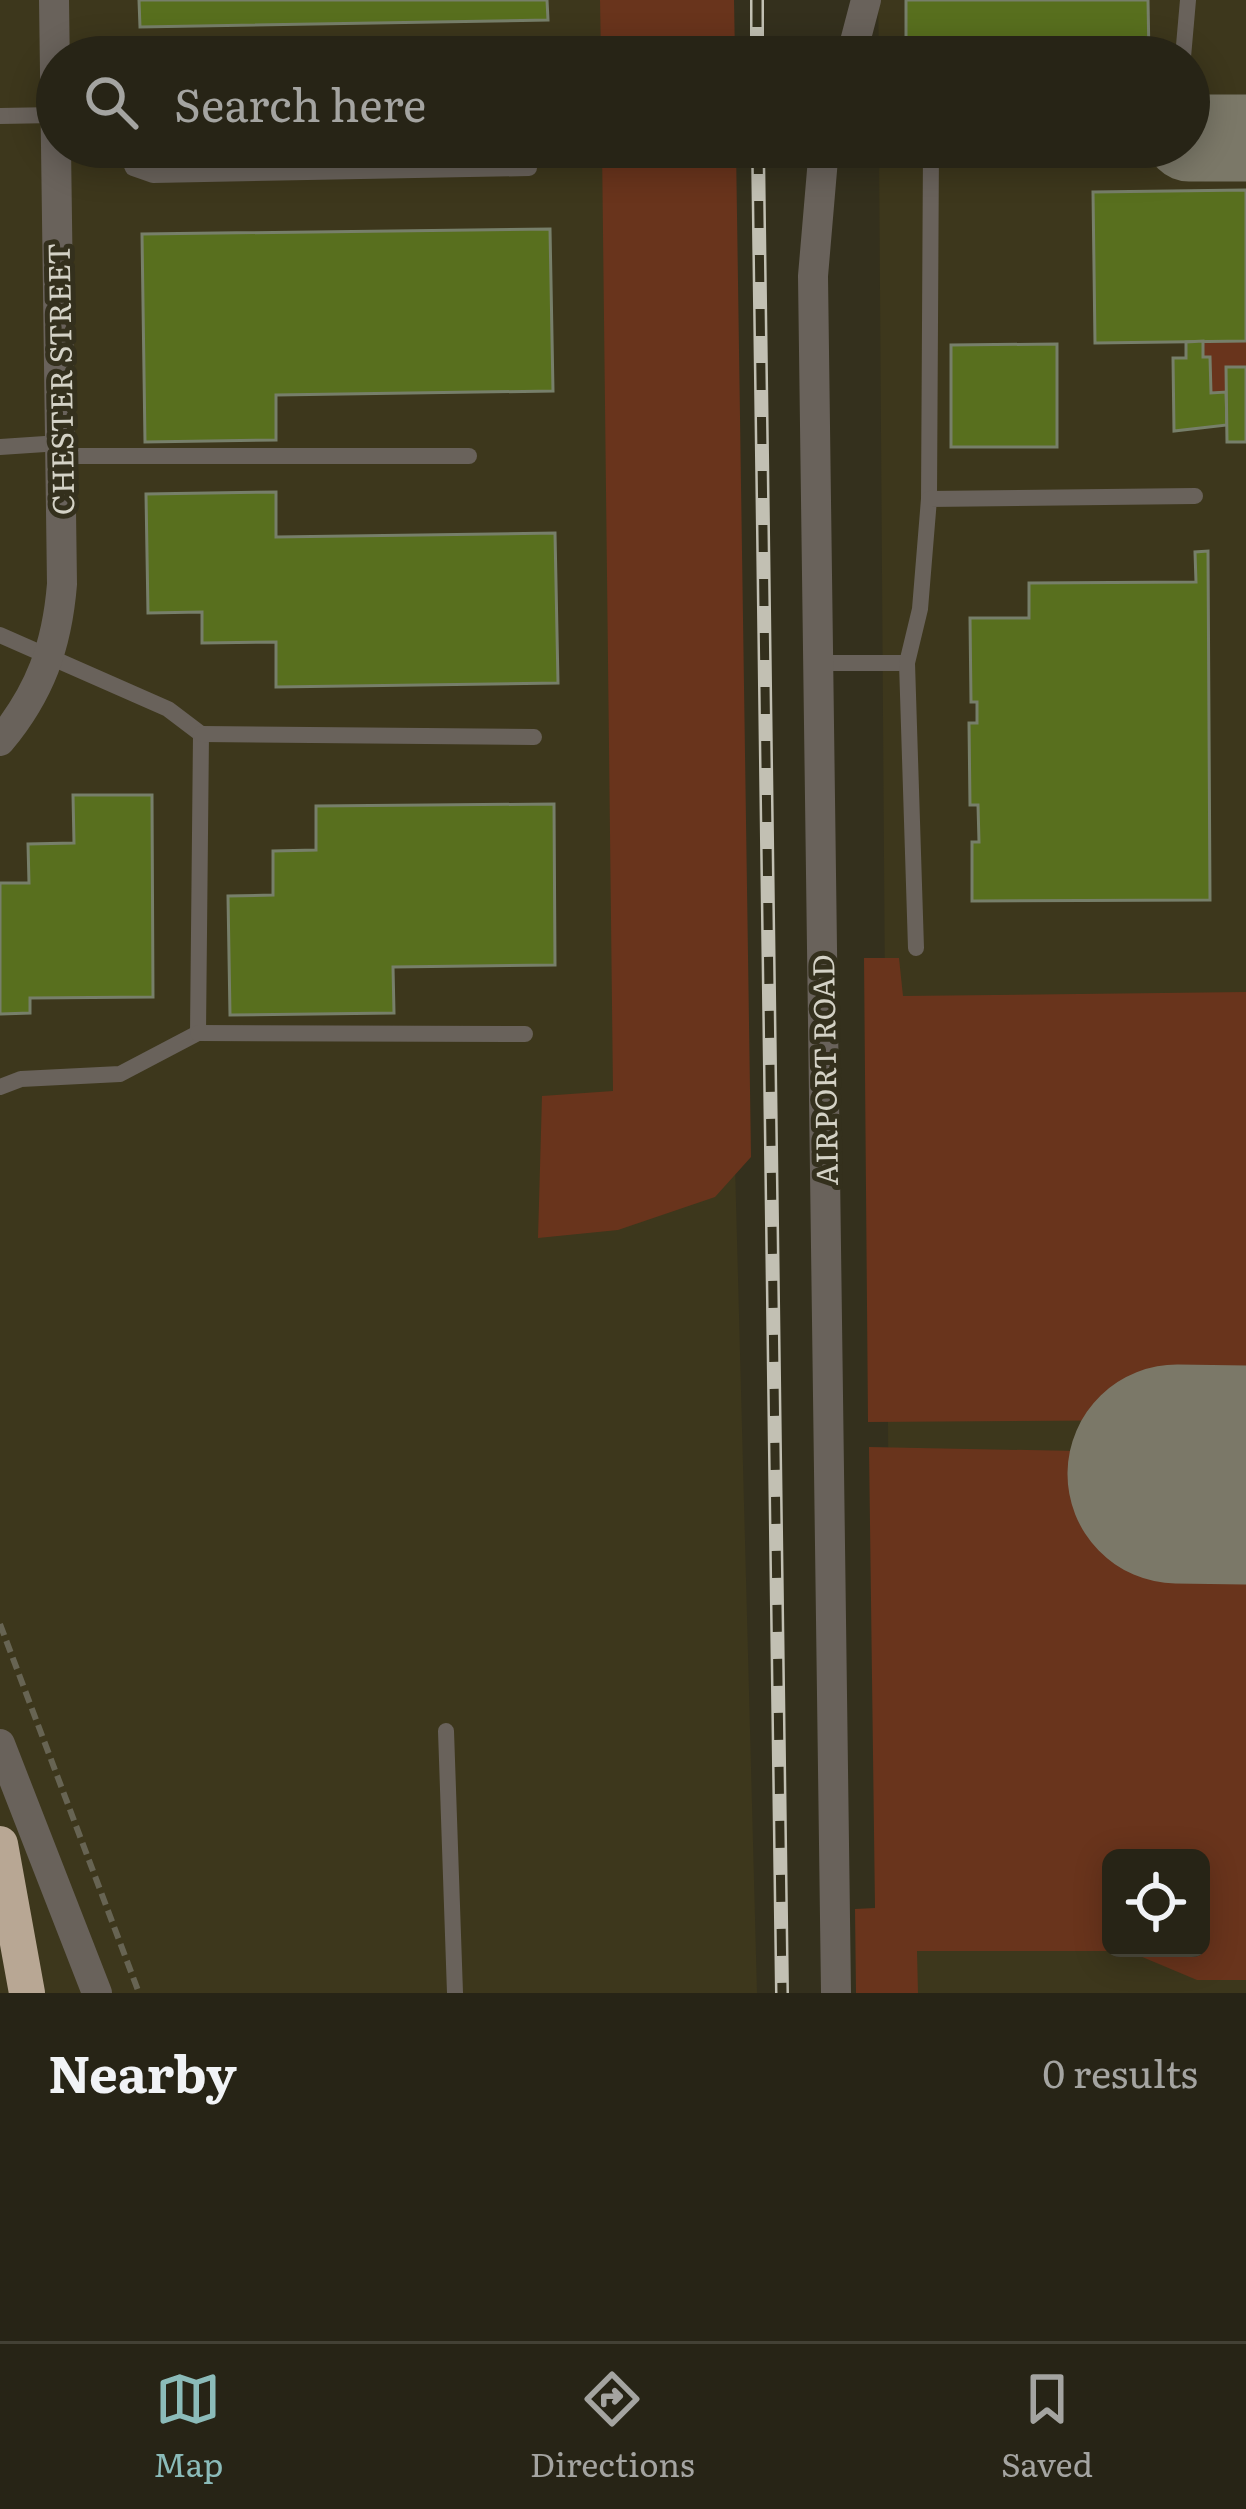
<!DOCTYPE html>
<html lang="en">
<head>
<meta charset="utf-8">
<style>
  :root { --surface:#272416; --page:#2f2c1f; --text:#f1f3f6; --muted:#a4a4a1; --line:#434135; --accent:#8bbbb9 }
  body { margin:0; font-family:Literata,serif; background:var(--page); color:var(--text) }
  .controls { position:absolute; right:36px; bottom:36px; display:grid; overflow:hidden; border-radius:18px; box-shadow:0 6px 30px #0003 }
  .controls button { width:108px; height:108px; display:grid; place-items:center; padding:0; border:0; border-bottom:3px solid var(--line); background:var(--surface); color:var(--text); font:60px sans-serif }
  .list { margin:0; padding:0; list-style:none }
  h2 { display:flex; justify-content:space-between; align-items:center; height:156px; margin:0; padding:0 48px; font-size:51px }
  h2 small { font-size:39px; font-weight:400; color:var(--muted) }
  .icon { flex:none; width:66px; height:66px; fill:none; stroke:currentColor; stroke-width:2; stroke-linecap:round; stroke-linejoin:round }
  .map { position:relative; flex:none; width:1246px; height:1993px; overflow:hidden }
  .search { position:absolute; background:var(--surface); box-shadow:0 6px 30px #0003; left:36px; right:36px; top:36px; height:132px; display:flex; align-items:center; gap:30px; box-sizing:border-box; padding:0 42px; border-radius:66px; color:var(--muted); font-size:45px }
  .sheet { height:348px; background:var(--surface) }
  nav { display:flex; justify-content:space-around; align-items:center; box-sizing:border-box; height:168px; border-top:3px solid var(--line); background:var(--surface); font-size:33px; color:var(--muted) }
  nav a { display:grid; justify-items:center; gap:6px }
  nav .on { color:var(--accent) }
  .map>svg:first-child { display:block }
  .built { fill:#3d371c; fill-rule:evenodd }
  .green { fill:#69341c; fill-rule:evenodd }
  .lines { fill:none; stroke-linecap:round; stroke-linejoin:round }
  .taxiway { stroke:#7b7868; stroke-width:87 }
  .runway { stroke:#7b7868; stroke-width:219 }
  .building { fill:#586f1e; stroke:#777f6a; stroke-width:3 }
  .path { stroke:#676453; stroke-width:6; stroke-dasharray:12 6; stroke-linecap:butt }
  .service { stroke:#69625b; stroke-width:16 }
  .minor { stroke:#69625b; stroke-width:30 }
  .tertiary { stroke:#69625b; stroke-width:30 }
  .motorway { stroke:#b8a794; stroke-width:36 }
  .rail-casing { stroke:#c2c0b3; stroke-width:14 }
  .rail { stroke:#34301d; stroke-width:9; stroke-dasharray:27; stroke-linecap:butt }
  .labels { text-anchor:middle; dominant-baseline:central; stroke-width:10; stroke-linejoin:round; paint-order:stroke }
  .street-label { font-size:30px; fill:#d4d2c6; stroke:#34301d }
</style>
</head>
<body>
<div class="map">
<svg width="1246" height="1993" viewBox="0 0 1246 1993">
  <rect width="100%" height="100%" fill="#34301d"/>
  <g class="built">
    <polygon points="0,0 704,0 705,57 57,57 57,147 708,147 757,1993 0,1993"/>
    <path d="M878,0H1246V1993H892L879,147H1189V57H879ZM1111,1858H1201V1948H1111Z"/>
  </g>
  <g class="green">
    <polygon points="600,0 734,0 735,57 601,57"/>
    <polygon points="602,147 736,147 751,1157 715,1197 618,1230 538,1238 542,1096 613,1091"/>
    <polygon points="1203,341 1246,341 1246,367 1226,367 1226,392 1211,393 1210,358 1203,357"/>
    <polygon points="864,958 899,958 903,996 1246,992 1246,1370 1179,1369 1177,1420 868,1422"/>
    <path d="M869,1447L1176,1453L1178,1544L1246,1546V1980H1197L1128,1951H917L918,1993H856L855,1909L875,1908ZM1111,1858H1201V1948H1111Z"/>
  </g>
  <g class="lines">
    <polyline class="taxiway" points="1189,138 1246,138"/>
    <polyline class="runway" points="1177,1474 1246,1475"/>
  </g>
  <g class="building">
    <polygon points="139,0 547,0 548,20 140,27"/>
    <polygon points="906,0 1148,0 1149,57 906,57"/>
    <polygon points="1246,190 1246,341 1095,343 1093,192"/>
    <polygon points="550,229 553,391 276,395 276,440 145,442 142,234"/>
    <polygon points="1203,341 1203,357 1210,357 1211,393 1226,392 1227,425 1174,431 1173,358 1186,358 1186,342"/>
    <polygon points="1057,344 1057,447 951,447 951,345"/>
    <polygon points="1226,367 1246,367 1246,442 1227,442"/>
    <polygon points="276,492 276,537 555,533 558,683 276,687 276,642 202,643 202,612 148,613 146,494"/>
    <polygon points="1208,551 1210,900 972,901 972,842 979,842 978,805 970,805 969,723 977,723 977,702 971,702 970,618 1029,618 1029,583 1196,582 1195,552"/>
    <polygon points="73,795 152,795 153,997 30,998 30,1013 0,1014 0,883 29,883 28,844 74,843"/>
    <polygon points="554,804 555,965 393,967 394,1013 230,1015 228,896 273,895 273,851 316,850 316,806"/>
  </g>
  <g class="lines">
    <polyline class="path" points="0,1624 139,1993"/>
    <g class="service">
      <polyline points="1183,57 1188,0"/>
      <polyline points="0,116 56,115"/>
      <polyline points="124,147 133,168 153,175 529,168 528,147"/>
      <polyline points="0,447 60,443"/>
      <polyline points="60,456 469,456"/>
      <polyline points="929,499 931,147"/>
      <polyline points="0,635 168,709 201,734 198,1033 120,1074 21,1079 0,1087"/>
      <polyline points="818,663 907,663"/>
      <polyline points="201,734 534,737"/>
      <polyline points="916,948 907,663 920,609 929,499 1195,496"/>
      <polyline points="198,1033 525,1034"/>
      <polyline points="446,1731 455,1993"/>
    </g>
    <path class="minor" d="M0,741C40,693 57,646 62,584L54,0"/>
    <g class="tertiary">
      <polyline points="851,57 866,0"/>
      <polyline points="824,147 813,276 836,1993"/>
      <polyline points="0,1744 97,1993"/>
    </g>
    <polyline class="motorway" points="0,1844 27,1993"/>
    <g class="rail-casing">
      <g id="rail">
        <polyline points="757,0 757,57"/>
        <polyline points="758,147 782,1993"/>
      </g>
    </g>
    <use href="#rail" class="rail"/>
  </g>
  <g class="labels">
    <g class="street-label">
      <text transform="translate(59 379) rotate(-91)">CHESTER STREET</text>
      <text transform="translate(823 1070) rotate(-91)">AIRPORT ROAD</text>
    </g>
  </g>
</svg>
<div class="controls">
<button><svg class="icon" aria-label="locate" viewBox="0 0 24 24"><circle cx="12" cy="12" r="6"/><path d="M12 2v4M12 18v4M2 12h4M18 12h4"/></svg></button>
</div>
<div class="search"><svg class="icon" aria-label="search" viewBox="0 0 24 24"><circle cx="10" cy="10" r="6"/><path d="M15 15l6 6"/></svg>Search here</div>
</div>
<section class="sheet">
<h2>Nearby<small>0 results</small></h2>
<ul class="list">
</ul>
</section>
<nav>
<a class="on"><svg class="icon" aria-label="map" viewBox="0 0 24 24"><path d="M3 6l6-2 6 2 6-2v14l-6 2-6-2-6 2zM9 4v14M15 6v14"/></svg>Map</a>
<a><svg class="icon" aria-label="directions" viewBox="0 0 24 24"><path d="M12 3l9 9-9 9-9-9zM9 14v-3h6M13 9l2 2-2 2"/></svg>Directions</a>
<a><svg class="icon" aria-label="saved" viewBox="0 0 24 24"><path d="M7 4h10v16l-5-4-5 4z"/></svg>Saved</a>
</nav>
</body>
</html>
